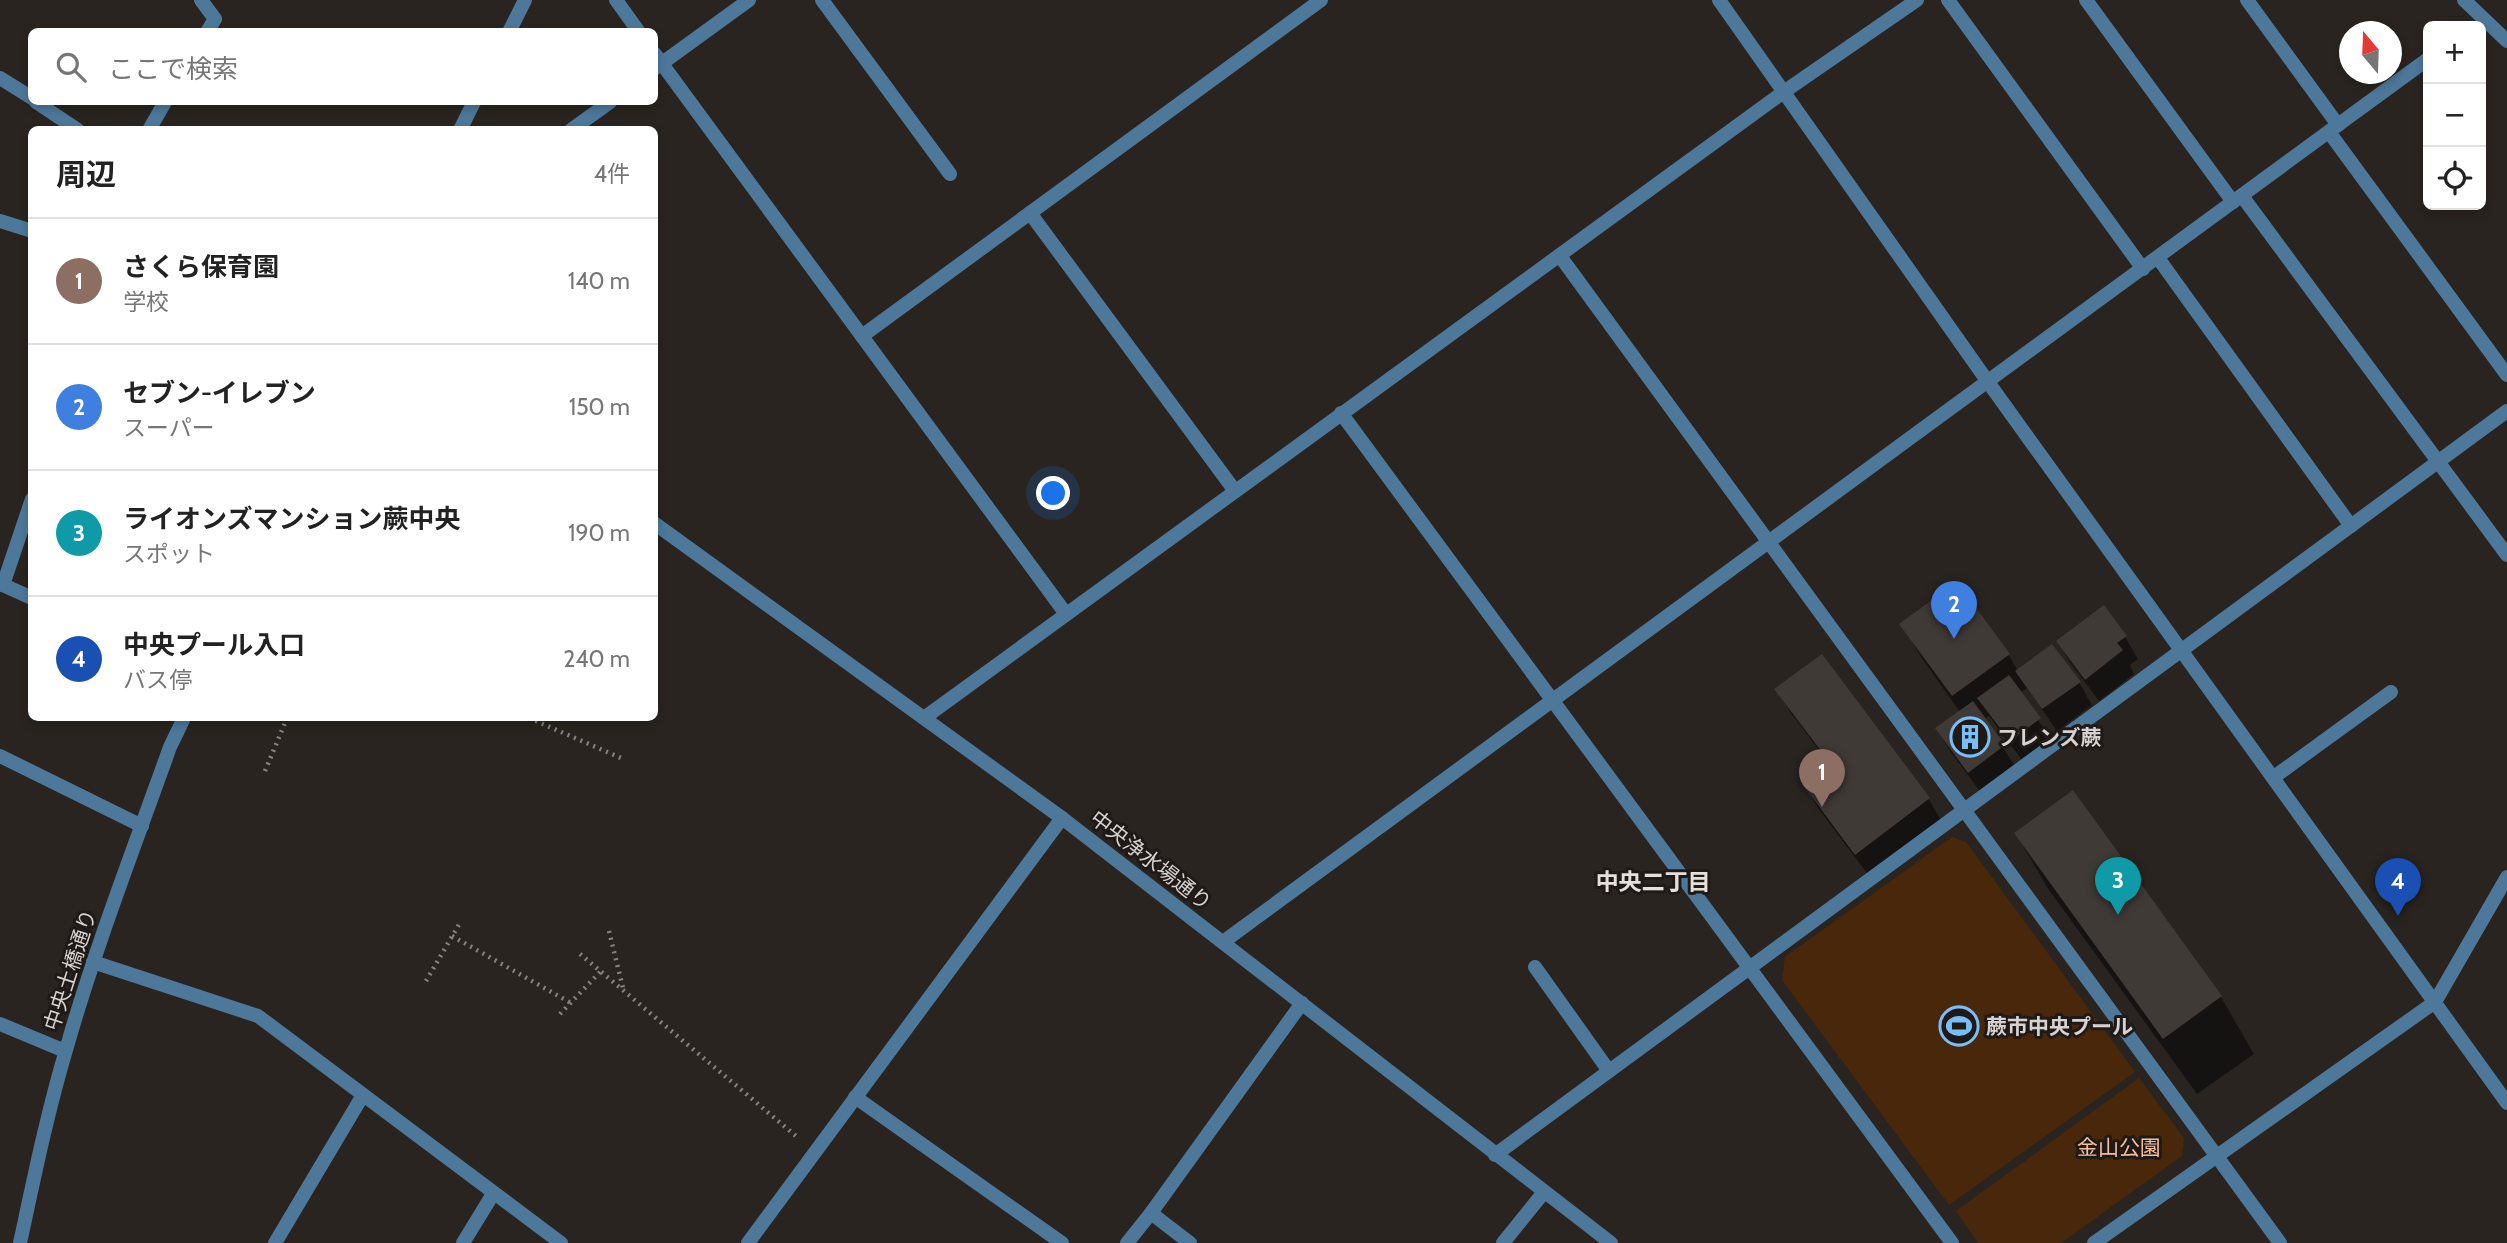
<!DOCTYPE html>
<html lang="ja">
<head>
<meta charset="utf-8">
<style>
  :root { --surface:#fff; --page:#f2f2f2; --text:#222; --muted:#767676; --line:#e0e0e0; --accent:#db2777 }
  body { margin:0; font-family:Cabin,"Noto Sans JP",sans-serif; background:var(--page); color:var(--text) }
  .controls { position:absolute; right:21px; top:21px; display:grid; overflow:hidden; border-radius:10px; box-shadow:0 4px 10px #0003 }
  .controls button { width:63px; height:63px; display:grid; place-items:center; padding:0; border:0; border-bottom:2px solid var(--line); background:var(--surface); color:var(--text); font:35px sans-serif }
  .compass { position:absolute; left:2339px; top:21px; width:63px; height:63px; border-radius:50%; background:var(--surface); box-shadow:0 4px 10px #0003; rotate:341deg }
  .you { position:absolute; left:1054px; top:494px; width:24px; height:24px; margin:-18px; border:5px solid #fff; border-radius:50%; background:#1a73e8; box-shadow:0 0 0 10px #1a73e833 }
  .badge { display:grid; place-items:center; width:46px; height:46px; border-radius:50%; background:var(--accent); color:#fff; font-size:23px; font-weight:700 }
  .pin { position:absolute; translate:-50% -58px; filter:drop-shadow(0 2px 4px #0008) }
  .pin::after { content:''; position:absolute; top:37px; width:24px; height:21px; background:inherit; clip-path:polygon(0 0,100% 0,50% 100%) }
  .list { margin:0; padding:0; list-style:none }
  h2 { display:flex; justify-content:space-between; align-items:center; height:91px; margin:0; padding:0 28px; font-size:30px }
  h2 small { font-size:23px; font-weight:400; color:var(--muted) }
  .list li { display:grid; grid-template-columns:46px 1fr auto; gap:21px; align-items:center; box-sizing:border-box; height:126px; padding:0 28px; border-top:2px solid var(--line) }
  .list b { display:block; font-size:26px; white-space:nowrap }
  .list p { margin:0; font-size:23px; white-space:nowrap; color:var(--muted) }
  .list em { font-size:23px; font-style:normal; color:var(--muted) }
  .icon { flex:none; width:38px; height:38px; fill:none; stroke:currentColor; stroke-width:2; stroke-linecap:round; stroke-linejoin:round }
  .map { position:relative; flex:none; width:2507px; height:1243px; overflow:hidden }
  .search { position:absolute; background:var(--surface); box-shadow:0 4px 10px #0003; left:28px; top:28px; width:630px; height:77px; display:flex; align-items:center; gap:18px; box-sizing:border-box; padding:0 24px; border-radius:10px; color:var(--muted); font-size:26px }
  .panel { position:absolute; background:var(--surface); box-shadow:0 4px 10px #0003; left:28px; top:126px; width:630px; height:595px; border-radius:10px }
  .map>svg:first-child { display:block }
  .green { fill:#49270b }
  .shadow { fill:#0007 }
  .building { fill:#403a37 }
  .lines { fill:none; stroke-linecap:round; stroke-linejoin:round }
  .path { stroke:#87827f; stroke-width:4.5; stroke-dasharray:2 5; stroke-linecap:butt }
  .service { stroke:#4d789a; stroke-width:14 }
  .minor { stroke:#4d789a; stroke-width:14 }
  .tertiary { stroke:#4d789a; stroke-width:14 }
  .labels { text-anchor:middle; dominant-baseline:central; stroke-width:6; stroke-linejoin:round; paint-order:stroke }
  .poi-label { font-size:21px; font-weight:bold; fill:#d6d2d0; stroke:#1f1a17; text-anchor:start }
  .street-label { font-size:21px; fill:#d6d2d0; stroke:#1f1a17 }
  .park-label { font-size:21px; fill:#f4bf9a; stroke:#1f1a17 }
  .neighbourhood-label { font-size:23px; font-weight:bold; fill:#e6deda; stroke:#1f1a17 }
</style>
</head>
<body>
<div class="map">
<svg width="2507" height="1243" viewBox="0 0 2507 1243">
  <rect width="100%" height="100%" fill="#292420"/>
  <g class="green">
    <polygon points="1952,837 1966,842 2135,1072 1949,1205 1782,980 1785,957"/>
    <polygon points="2139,1078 2184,1138 2182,1156 2061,1243 1978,1243 1956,1211"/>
  </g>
  <g class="shadow">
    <polygon points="1902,624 2009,655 2018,671 2079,682 2092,705 2057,731 2027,688 2020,693 2052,741 2024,763 1989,716 1984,719 2017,769 1982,794 1950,751 1937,729 1960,712 1921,657"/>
    <polygon points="2125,637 2138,659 2130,665 2134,674 2099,701 2071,664 2058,642"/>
    <polygon points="1822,656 1929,799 1942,822 1869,876 1818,808 1805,785 1831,766 1790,712 1777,689"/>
    <polygon points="2072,792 2221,997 2254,1054 2197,1094 2049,890 2016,834"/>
  </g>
  <g class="building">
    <polygon points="1957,582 2010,654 1952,696 1899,624"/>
    <polygon points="2104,605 2127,636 2117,643 2123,650 2085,680 2056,641"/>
    <polygon points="2052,644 2081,682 2042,709 2015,671"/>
    <polygon points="1822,654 1930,798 1855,855 1803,785 1831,764 1774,689"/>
    <polygon points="2009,675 2041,718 2010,741 1977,698"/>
    <polygon points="1973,701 2005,745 1968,773 1935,728"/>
    <polygon points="2073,790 2222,996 2163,1039 2014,833"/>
  </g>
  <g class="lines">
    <g class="path">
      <polyline points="529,718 621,758"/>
      <polyline points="265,771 287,718"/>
      <polyline points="609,931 623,988"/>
      <polyline points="452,936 571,1003"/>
      <polyline points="580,954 796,1136"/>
      <polyline points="426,981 461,921"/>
      <polyline points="560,1014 601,971"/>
    </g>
    <g class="service">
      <polyline points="616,0 639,32"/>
      <polyline points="1948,0 2143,269"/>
      <polyline points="2086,0 2233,202"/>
      <polyline points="2247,0 2338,125"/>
      <polyline points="654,53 1066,614"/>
      <polyline points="2329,132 2507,375"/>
      <polyline points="2242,196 2507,555"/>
      <polyline points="2158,258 2351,526"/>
      <polyline points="862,336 1321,0"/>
      <polyline points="32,499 3,585 32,598"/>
      <polyline points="2274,777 2391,692"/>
    </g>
    <g class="minor">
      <polyline points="201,0 215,19 207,32"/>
      <polyline points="822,0 950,174"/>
      <polyline points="2464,0 2507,41"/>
      <polyline points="654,69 749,0"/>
      <polyline points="149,130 165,102"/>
      <polyline points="571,130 610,102"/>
      <polyline points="1030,213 1235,491"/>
      <polyline points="0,221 32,231"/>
      <polyline points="1560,256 2280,1243"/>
      <polyline points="1341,413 1952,1243"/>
      <polyline points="0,584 3,585"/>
      <polyline points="924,718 1785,91 1917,0"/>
      <polyline points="0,756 142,826"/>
      <path d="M1223,942C1623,646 2027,354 2428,59"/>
      <polyline points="93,962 258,1016 561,1243"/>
      <polyline points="1535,967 1609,1071"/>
      <polyline points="0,1024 65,1051"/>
      <polyline points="855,1097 1062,1243"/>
      <polyline points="1495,1155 2507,411"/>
      <polyline points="1151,1213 1190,1243"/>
      <polyline points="275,1243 363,1095"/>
      <polyline points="463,1243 493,1194"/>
      <polyline points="748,1243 1062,818"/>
      <polyline points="1127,1243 1151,1213 1302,1003"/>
      <polyline points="1503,1243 1544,1192"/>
      <polyline points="2094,1243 2435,1002 2507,877"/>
    </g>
    <g class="tertiary">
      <polyline points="1719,0 1988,382 2507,1103"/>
      <polyline points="509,32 525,0"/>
      <polyline points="0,78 32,98"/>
      <polyline points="36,102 78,130"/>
      <polyline points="460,130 474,102"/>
      <polyline points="654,523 1062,818 1611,1243"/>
      <path d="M20,1243C34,1178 47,1114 66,1050C95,948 134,848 170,747L184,718"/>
    </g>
  </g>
  <defs>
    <g id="building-ring" transform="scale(2.0125)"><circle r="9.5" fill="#1f1a17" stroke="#78bff7" stroke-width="1.5"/><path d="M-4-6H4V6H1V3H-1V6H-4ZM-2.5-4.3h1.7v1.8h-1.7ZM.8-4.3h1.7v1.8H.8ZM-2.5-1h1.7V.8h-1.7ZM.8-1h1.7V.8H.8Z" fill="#78bff7"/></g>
    <g id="stadium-ring" transform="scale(2.0125)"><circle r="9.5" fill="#1f1a17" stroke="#78bff7" stroke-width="1.5"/><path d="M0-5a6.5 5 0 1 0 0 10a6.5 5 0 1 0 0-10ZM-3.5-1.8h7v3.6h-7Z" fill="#78bff7"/></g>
  </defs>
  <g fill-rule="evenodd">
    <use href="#building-ring" x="1970" y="737"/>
    <use href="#stadium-ring" x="1959" y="1026"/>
  </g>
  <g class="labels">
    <g class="poi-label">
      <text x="1997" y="737">フレンズ蕨</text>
      <text x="1986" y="1026">蕨市中央プール</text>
    </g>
    <g class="street-label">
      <text transform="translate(1151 860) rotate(38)">中央浄水場通り</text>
      <text transform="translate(70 970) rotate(-72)">中央土橋通り</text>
    </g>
    <g class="park-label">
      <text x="2119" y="1147">金山公園</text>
    </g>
    <g class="neighbourhood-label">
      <text x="1653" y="882">中央二丁目</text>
    </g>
  </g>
</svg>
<div class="controls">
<button>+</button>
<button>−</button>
<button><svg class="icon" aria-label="locate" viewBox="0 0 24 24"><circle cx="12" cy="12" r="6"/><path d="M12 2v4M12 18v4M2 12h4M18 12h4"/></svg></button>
</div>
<svg class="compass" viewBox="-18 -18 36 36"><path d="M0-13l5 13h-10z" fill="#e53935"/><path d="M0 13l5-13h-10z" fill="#767676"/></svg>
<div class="you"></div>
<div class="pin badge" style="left:1822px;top:807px;background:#8d6e63">1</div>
<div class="pin badge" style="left:1954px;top:639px;background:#3f7fe0">2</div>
<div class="pin badge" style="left:2118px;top:915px;background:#0f9aa8">3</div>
<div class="pin badge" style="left:2398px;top:916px;background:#1a4fb4">4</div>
<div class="search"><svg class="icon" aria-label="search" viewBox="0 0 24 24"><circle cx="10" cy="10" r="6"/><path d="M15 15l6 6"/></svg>ここで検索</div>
<section class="panel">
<h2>周辺<small>4件</small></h2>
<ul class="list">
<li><span class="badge" style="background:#8d6e63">1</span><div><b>さくら保育園</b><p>学校</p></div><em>140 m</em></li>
<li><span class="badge" style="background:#3f7fe0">2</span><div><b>セブン-イレブン</b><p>スーパー</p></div><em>150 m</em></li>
<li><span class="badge" style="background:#0f9aa8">3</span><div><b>ライオンズマンション蕨中央</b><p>スポット</p></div><em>190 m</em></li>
<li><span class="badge" style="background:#1a4fb4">4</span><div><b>中央プール入口</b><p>バス停</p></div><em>240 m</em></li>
</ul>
</section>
</div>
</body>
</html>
